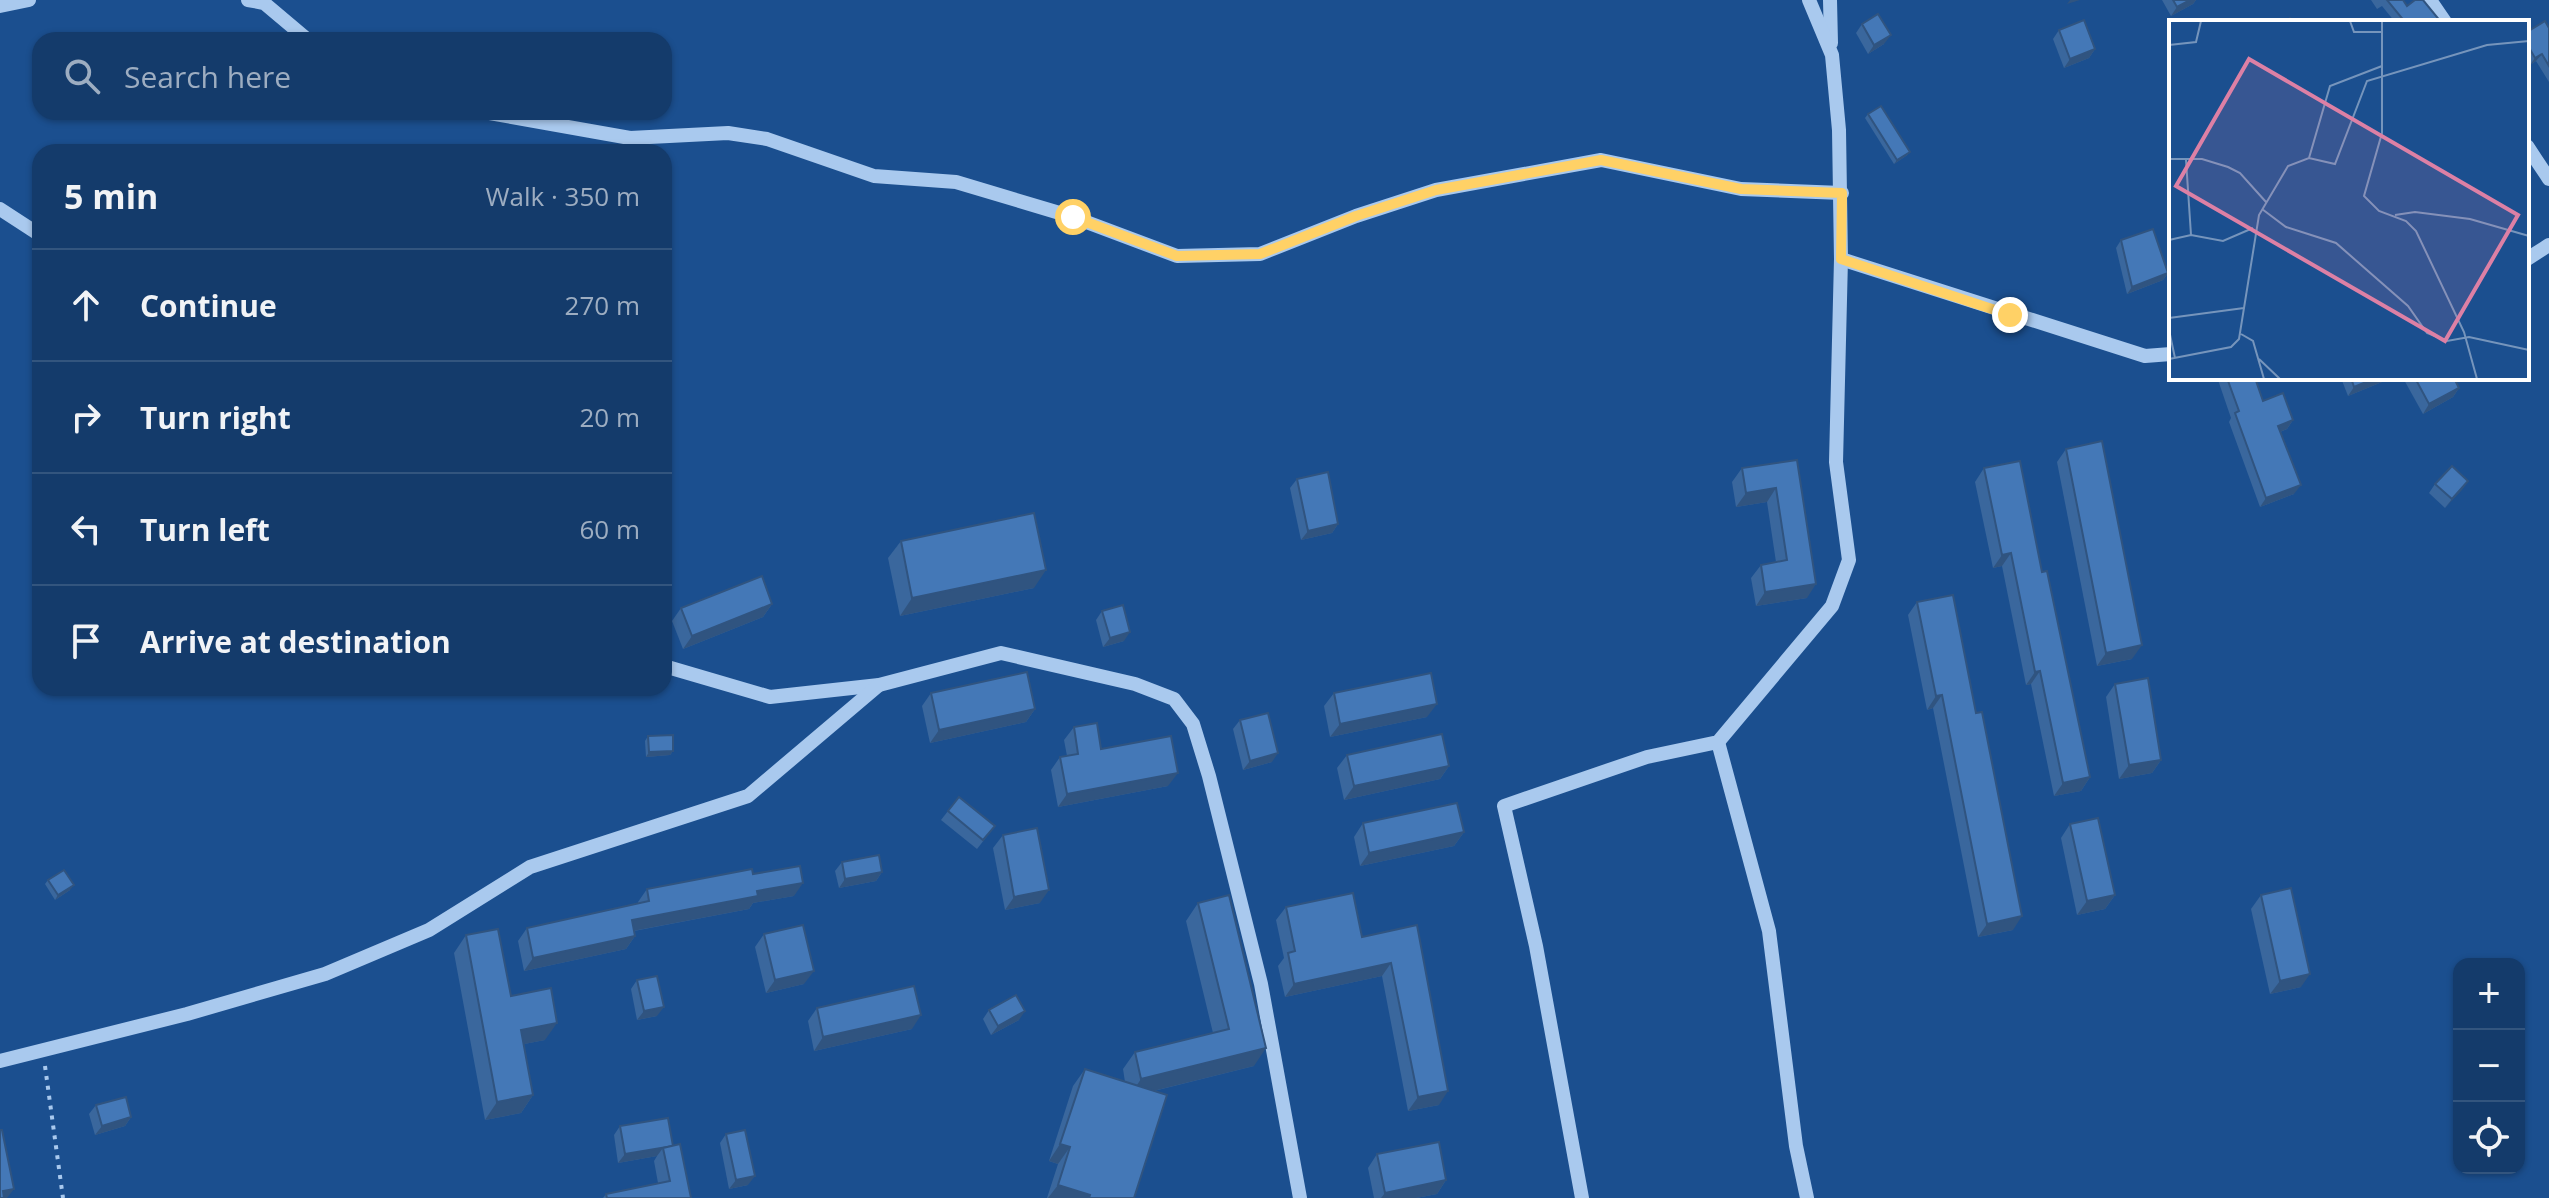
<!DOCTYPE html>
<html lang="en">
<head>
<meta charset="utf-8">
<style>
  :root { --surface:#143b6b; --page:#1d4271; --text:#f1f3f6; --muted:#9dadc1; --line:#33557e }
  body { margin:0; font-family:"Open Sans",sans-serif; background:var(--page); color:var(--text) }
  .controls { position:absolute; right:24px; bottom:24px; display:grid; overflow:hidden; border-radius:16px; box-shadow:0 2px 6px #0004 }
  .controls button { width:72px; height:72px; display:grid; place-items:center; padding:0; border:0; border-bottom:2px solid var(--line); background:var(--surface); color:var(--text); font:40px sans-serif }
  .stop { position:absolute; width:24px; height:24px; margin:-18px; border:6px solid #ffd166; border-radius:50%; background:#fff }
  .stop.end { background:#ffd166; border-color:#fff; box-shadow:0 2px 8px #0008 }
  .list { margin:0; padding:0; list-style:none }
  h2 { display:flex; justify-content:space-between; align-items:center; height:104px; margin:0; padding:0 32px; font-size:34px }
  h2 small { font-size:26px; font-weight:400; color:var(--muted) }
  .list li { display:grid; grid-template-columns:52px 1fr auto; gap:24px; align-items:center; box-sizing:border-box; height:112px; padding:0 32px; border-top:2px solid var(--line) }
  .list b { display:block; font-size:30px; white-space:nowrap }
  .list em { font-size:26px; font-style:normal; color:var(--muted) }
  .icon { flex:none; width:44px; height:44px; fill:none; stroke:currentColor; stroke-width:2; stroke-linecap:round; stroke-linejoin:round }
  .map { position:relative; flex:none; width:2549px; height:1198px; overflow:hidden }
  .search { position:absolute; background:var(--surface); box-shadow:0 2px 6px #0004; left:32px; top:32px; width:640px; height:88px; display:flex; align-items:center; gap:20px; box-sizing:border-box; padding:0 28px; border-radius:24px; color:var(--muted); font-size:30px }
  .panel { position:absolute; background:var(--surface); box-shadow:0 2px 6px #0004; left:32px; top:144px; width:640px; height:552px; border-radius:24px }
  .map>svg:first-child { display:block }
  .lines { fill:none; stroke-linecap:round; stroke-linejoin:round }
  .path { stroke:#a9c9ee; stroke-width:4; stroke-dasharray:4 6; stroke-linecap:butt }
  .minor { stroke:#a9c9ee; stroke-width:14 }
  .wall { fill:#3a679d }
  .shaded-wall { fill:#305480 }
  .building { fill:#4478b7; stroke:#305480; stroke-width:2 }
  .route { stroke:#ffd166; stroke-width:10 }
  .inset-road { fill:none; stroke:#7695bc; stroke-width:2 }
  .view { fill:#dd80a5; fill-opacity:0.15; stroke:#dd80a5; stroke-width:4 }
  .inset-edge { fill:none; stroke:#fff; stroke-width:4 }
</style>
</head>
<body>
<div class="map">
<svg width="2549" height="1198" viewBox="0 0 2549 1198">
  <rect width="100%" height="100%" fill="#1b4f8f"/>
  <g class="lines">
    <polyline class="path" points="45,1066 63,1198"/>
    <g class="minor">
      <polyline points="248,0 264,3 308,40"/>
      <polyline points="1830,0 1831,43"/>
      <polyline points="2430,0 2445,22"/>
      <polyline points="0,6 29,0"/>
      <polyline points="484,112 630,138 728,133 767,139 874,176 956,182 1073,217 1177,256 1260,254 1356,216 1436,190 1601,160 1741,189 1842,193"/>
      <polyline points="2527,146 2549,179"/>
      <polyline points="0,209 40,235"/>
      <polyline points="1841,259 2145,356 2171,354"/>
      <polyline points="2527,259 2549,245"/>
      <polyline points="664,666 770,697 879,685 1001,653 1135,684 1174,699 1193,724 1209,776 1261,984 1300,1198"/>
      <polyline points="1718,742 1769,931 1796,1146 1807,1198"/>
      <polyline points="0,1061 187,1014 325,974 429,930 530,867 748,796 879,685"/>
      <polyline points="1582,1198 1536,946 1504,806 1647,757 1718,742 1832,606 1849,560 1836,462 1841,259 1839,130 1832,55 1809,0"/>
    </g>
  </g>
  <g class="wall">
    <polygon points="2162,0 2196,0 2193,4 2171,16"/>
    <polygon points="2371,0 2403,0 2407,6 2441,22 2395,22 2382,6 2377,9"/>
    <polygon points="1862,24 1884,44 1868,54 1856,33"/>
    <polygon points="2549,28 2549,82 2536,61 2530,65 2527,60 2527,32"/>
    <polygon points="2059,30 2095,49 2089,58 2064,68 2053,39"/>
    <polygon points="1868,114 1910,152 1906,156 1894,164 1865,118"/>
    <polygon points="2121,240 2168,273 2163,280 2127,294 2116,248"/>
    <polygon points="2171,272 2171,285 2168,276"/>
    <polygon points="2219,378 2255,378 2263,401 2293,420 2287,429 2280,432 2294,494 2260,507 2229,422 2231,418 2218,380"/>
    <polygon points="2341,378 2385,378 2382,382 2348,396"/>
    <polygon points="2403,378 2454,378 2459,388 2453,397 2423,414"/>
    <polygon points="2066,449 2132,659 2097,666 2057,462"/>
    <polygon points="1797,460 1807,598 1756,606 1751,578 1761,565 1776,562 1767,502 1736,507 1732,482 1742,468"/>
    <polygon points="1984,468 2042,572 2090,777 2081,791 2054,796 2031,684 2026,685 2002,566 1993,568 1975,482"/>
    <polygon points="1297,479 1338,524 1332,533 1301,540 1290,488"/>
    <polygon points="2468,481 2445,508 2429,493 2435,484"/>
    <polygon points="901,541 1034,588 900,616 888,558"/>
    <polygon points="1917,602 2013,930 1978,937 1933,708 1927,710 1908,615"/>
    <polygon points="772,604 763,617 683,649 672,621 681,608"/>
    <polygon points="1102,611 1124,641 1103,647 1096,620"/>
    <polygon points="2115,684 2161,760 2152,773 2119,779 2106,697"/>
    <polygon points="931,693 1035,709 1026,722 930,743 922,706"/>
    <polygon points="1334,693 1427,717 1330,737 1324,706"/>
    <polygon points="1240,720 1272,762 1243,770 1233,729"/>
    <polygon points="1074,727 1101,749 1168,786 1058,807 1051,770 1060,757 1067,756 1064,740"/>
    <polygon points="648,736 673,751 670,755 646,757 645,741"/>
    <polygon points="1347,755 1449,766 1440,779 1344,800 1337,768"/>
    <polygon points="948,811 995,826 977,849 941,820"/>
    <polygon points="1363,823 1464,832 1454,846 1360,866 1354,837"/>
    <polygon points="2070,824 2115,895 2105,909 2077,915 2061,838"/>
    <polygon points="1003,835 1040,903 1005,910 993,848"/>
    <polygon points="842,862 882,872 876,881 839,888 835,871"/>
    <polygon points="753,874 794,896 753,903 749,909 634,931 635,936 626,949 524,971 518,941 527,928 638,903 638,902 647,889"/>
    <polygon points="48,880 70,890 55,900 45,884"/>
    <polygon points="2261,895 2301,987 2270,994 2251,909"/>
    <polygon points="1198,903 1254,1066 1154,1091 1134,1198 1047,1198 1058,1164 1049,1161 1073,1086 1085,1069 1125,1082 1123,1069 1135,1052 1213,1033 1186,921"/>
    <polygon points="1286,907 1362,937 1417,925 1439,1105 1408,1111 1382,976 1285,997 1278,966 1284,958 1276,920"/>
    <polygon points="764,934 804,984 766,993 755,947"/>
    <polygon points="466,935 545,1040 524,1044 533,1095 521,1113 485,1120 454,953"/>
    <polygon points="637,980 657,1016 637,1020 631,989"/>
    <polygon points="817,1008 912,1029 814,1051 808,1021"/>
    <polygon points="989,1010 1019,1020 991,1035 983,1019"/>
    <polygon points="96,1105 131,1117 125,1126 95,1135 89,1114"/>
    <polygon points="620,1126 673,1146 691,1198 603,1198 606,1194 658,1183 654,1161 657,1156 618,1163 614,1135"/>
    <polygon points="726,1134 748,1185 729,1189 720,1143"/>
    <polygon points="1377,1154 1446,1180 1437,1194 1416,1198 1374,1198 1368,1168"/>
  </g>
  <g class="shaded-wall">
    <polygon points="2070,0 2080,0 2067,4"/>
    <polygon points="2190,0 2196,0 2193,4 2171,16 2177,7"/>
    <polygon points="1891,35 1884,44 1868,54 1874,45"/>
    <polygon points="2095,49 2089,58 2064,68 2070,59"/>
    <polygon points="2542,54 2536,61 2530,65 2535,58"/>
    <polygon points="1910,152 1906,156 1894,164 1897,160"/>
    <polygon points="2168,273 2163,280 2127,294 2132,287"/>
    <polygon points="2376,378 2385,378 2382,382 2348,396 2354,387"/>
    <polygon points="2459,388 2453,397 2423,414 2429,404"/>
    <polygon points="2293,420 2287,429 2272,435 2278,426"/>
    <polygon points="2468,481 2462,490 2445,508 2452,499"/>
    <polygon points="2301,485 2294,494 2260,507 2266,498"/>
    <polygon points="1776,488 1767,502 1736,507 1746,493"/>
    <polygon points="1338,524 1332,533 1301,540 1308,531"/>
    <polygon points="2011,553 2002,566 1993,568 2002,555"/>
    <polygon points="1046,570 1034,588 900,616 912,598"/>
    <polygon points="1816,584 1807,598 1756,606 1765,592"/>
    <polygon points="772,604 763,617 683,649 692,636"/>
    <polygon points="1130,632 1124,641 1103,647 1110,638"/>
    <polygon points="2142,645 2132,659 2097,666 2106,653"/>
    <polygon points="2040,671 2031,684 2026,685 2035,672"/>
    <polygon points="1942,695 1933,708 1927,710 1936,696"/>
    <polygon points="1437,704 1427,717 1330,737 1340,724"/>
    <polygon points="1035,709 1026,722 930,743 939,730"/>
    <polygon points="673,751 670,755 646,757 649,752"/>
    <polygon points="1278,753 1272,762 1243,770 1250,761"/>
    <polygon points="2161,760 2152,773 2119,779 2129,765"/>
    <polygon points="1449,766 1440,779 1344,800 1354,786"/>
    <polygon points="1178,773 1168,786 1058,807 1067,794"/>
    <polygon points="2090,777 2081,791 2054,796 2063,783"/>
    <polygon points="1464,832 1454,846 1360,866 1369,853"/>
    <polygon points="882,872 876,881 839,888 845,879"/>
    <polygon points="803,883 794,896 753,903 749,909 622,933 632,920 757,891"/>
    <polygon points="74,885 70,890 55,900 58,895"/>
    <polygon points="1049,890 1040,903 1005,910 1014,897"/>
    <polygon points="2115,895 2105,909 2077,915 2087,901"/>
    <polygon points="2022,916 2013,930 1978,937 1987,924"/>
    <polygon points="635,936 626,949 524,971 533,958"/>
    <polygon points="1391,963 1382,976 1285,997 1294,984"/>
    <polygon points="814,971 804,984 766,993 775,980"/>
    <polygon points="2310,974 2301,987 2270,994 2280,981"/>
    <polygon points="664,1007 657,1016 637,1020 644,1011"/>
    <polygon points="1025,1011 1019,1020 991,1035 998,1026"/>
    <polygon points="921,1015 912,1029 814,1051 823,1037"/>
    <polygon points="557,1023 545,1040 509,1047 521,1030"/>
    <polygon points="1266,1048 1254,1066 1129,1097 1141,1079"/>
    <polygon points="1448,1091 1439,1105 1408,1111 1418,1097"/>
    <polygon points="533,1095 521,1113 485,1120 497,1102"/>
    <polygon points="131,1117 125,1126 95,1135 102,1126"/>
    <polygon points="1060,1144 1070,1147 1058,1164 1049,1161"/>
    <polygon points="673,1146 663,1148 657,1156 618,1163 625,1154"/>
    <polygon points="755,1176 748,1185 729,1189 736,1180"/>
    <polygon points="1446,1180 1437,1194 1416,1198 1381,1198 1385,1193"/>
    <polygon points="1058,1185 1090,1195 1088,1198 1048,1198"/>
    <polygon points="14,1189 7,1198 0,1198 3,1191"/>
  </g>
  <g class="building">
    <polygon points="2173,0 2190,0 2177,7"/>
    <polygon points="2387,0 2403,0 2407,6 2415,0 2423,0 2441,22 2405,22"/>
    <polygon points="1878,14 1891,35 1874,45 1862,24"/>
    <polygon points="2290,18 2297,22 2287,22"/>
    <polygon points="2084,20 2095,49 2070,59 2059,30"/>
    <polygon points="2545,21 2549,28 2549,66 2542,54 2535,58 2527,44 2527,32"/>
    <polygon points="1881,106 1910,152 1897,160 1868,114"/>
    <polygon points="2153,229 2168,273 2132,287 2121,240"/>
    <polygon points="2227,378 2255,378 2263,401 2283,393 2293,420 2278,426 2301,485 2266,498 2235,413 2239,411"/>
    <polygon points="2351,378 2376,378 2354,387"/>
    <polygon points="2415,378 2454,378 2459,388 2429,404"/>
    <polygon points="2102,441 2142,645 2106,653 2066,449"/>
    <polygon points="1797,460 1816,584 1765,592 1761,565 1787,560 1776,488 1746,493 1742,468"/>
    <polygon points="2020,461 2042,572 2047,571 2090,777 2063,783 2040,671 2035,672 2011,553 2002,555 1984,468"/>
    <polygon points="2452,466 2468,481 2452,499 2435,484"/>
    <polygon points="1328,472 1338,524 1308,531 1297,479"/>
    <polygon points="1034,513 1046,570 912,598 901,541"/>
    <polygon points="762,576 772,604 692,636 681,608"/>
    <polygon points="1953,595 1976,713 1982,712 2022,916 1987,924 1942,695 1936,696 1917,602"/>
    <polygon points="1123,605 1130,632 1110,638 1102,611"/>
    <polygon points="1027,672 1035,709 939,730 931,693"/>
    <polygon points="1431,673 1437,704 1340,724 1334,693"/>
    <polygon points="2148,678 2161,760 2129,765 2115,684"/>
    <polygon points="1268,713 1278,753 1250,761 1240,720"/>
    <polygon points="1097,723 1101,749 1171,736 1178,773 1067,794 1060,757 1078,754 1074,727"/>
    <polygon points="1442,734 1449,766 1354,786 1347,755"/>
    <polygon points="673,735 673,751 649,752 648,736"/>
    <polygon points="959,797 995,826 983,840 948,811"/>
    <polygon points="1457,803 1464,832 1369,853 1363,823"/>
    <polygon points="2098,818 2115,895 2087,901 2070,824"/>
    <polygon points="1037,828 1049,890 1014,897 1003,835"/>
    <polygon points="879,855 882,872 845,879 842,862"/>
    <polygon points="800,866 803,883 757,891 758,896 632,920 635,936 533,958 527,928 649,901 647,889 752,869 753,874"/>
    <polygon points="64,870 74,885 58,895 48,880"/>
    <polygon points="2291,888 2310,974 2280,981 2261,895"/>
    <polygon points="1353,893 1362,937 1417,925 1448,1091 1418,1097 1391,963 1294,984 1288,953 1295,951 1286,907"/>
    <polygon points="1229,895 1266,1048 1141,1079 1135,1052 1229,1029 1198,903"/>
    <polygon points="803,925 814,971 775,980 764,934"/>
    <polygon points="498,929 511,996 551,988 557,1023 521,1030 533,1095 497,1102 466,935"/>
    <polygon points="657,976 664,1007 644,1011 637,980"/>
    <polygon points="914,986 921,1015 823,1037 817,1008"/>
    <polygon points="1016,995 1025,1011 998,1026 989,1010"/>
    <polygon points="1085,1069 1167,1095 1134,1198 1089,1198 1090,1195 1058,1185 1070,1147 1060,1144"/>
    <polygon points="126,1097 131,1117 102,1126 96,1105"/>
    <polygon points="668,1118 673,1146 625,1154 620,1126"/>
    <polygon points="0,1130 2,1130 14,1189 3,1191 4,1198 0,1198"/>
    <polygon points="745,1130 755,1176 736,1180 726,1134"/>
    <polygon points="1439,1142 1446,1180 1385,1193 1377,1154"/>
    <polygon points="680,1144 691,1198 607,1198 606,1194 670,1181 663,1148"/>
  </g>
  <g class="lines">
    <polyline class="route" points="1073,217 1177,256 1260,254 1356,216 1436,190 1601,160 1741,189 1842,193 1841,259 2010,315"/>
  </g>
  <g transform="translate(2169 20)">
    <rect width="360" height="360" fill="#1b4f8f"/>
    <path class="inset-road" d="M181,1L185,12H213M213,1V113L195,176L210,191L237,201L247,211L295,312L308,359M0,25L27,22L32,1M140,138L161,66L213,46M0,139H33L59,147L71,153L97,182M17,140L22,215M93,189L117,207L167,223L239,286L258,313L278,321L300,317L360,330M226,195L246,192L301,199L360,216M0,220L22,215L54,221L84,208M0,298L75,288M0,310L6,338M72,314L84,321L95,359M0,339L62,327L70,319L90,195L119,146L140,138L166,144L198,61L318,25L360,21M90,339L111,359"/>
    <path class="view" d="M80,39L349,195L276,321L7,166Z"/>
    <rect width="360" height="360" class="inset-edge"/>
  </g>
</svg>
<div class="controls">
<button>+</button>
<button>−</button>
<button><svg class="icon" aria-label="locate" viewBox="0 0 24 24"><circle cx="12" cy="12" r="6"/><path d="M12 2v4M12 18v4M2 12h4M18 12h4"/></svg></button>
</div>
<div class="stop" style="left:1073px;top:217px"></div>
<div class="stop end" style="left:2010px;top:315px"></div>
<div class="search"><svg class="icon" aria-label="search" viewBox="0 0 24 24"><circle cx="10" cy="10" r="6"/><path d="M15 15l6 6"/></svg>Search here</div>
<section class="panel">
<h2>5 min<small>Walk · 350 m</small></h2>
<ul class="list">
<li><svg class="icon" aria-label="ahead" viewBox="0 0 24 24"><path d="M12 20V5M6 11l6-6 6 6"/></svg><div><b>Continue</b></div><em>270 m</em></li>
<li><svg class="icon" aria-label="right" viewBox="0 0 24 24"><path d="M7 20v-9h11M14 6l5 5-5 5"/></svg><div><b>Turn right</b></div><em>20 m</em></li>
<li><svg class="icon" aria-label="left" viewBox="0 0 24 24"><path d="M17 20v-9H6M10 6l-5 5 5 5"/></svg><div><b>Turn left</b></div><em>60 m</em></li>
<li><svg class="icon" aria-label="arrive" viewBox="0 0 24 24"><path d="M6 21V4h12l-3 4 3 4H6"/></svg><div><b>Arrive at destination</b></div></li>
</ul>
</section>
</div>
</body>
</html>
